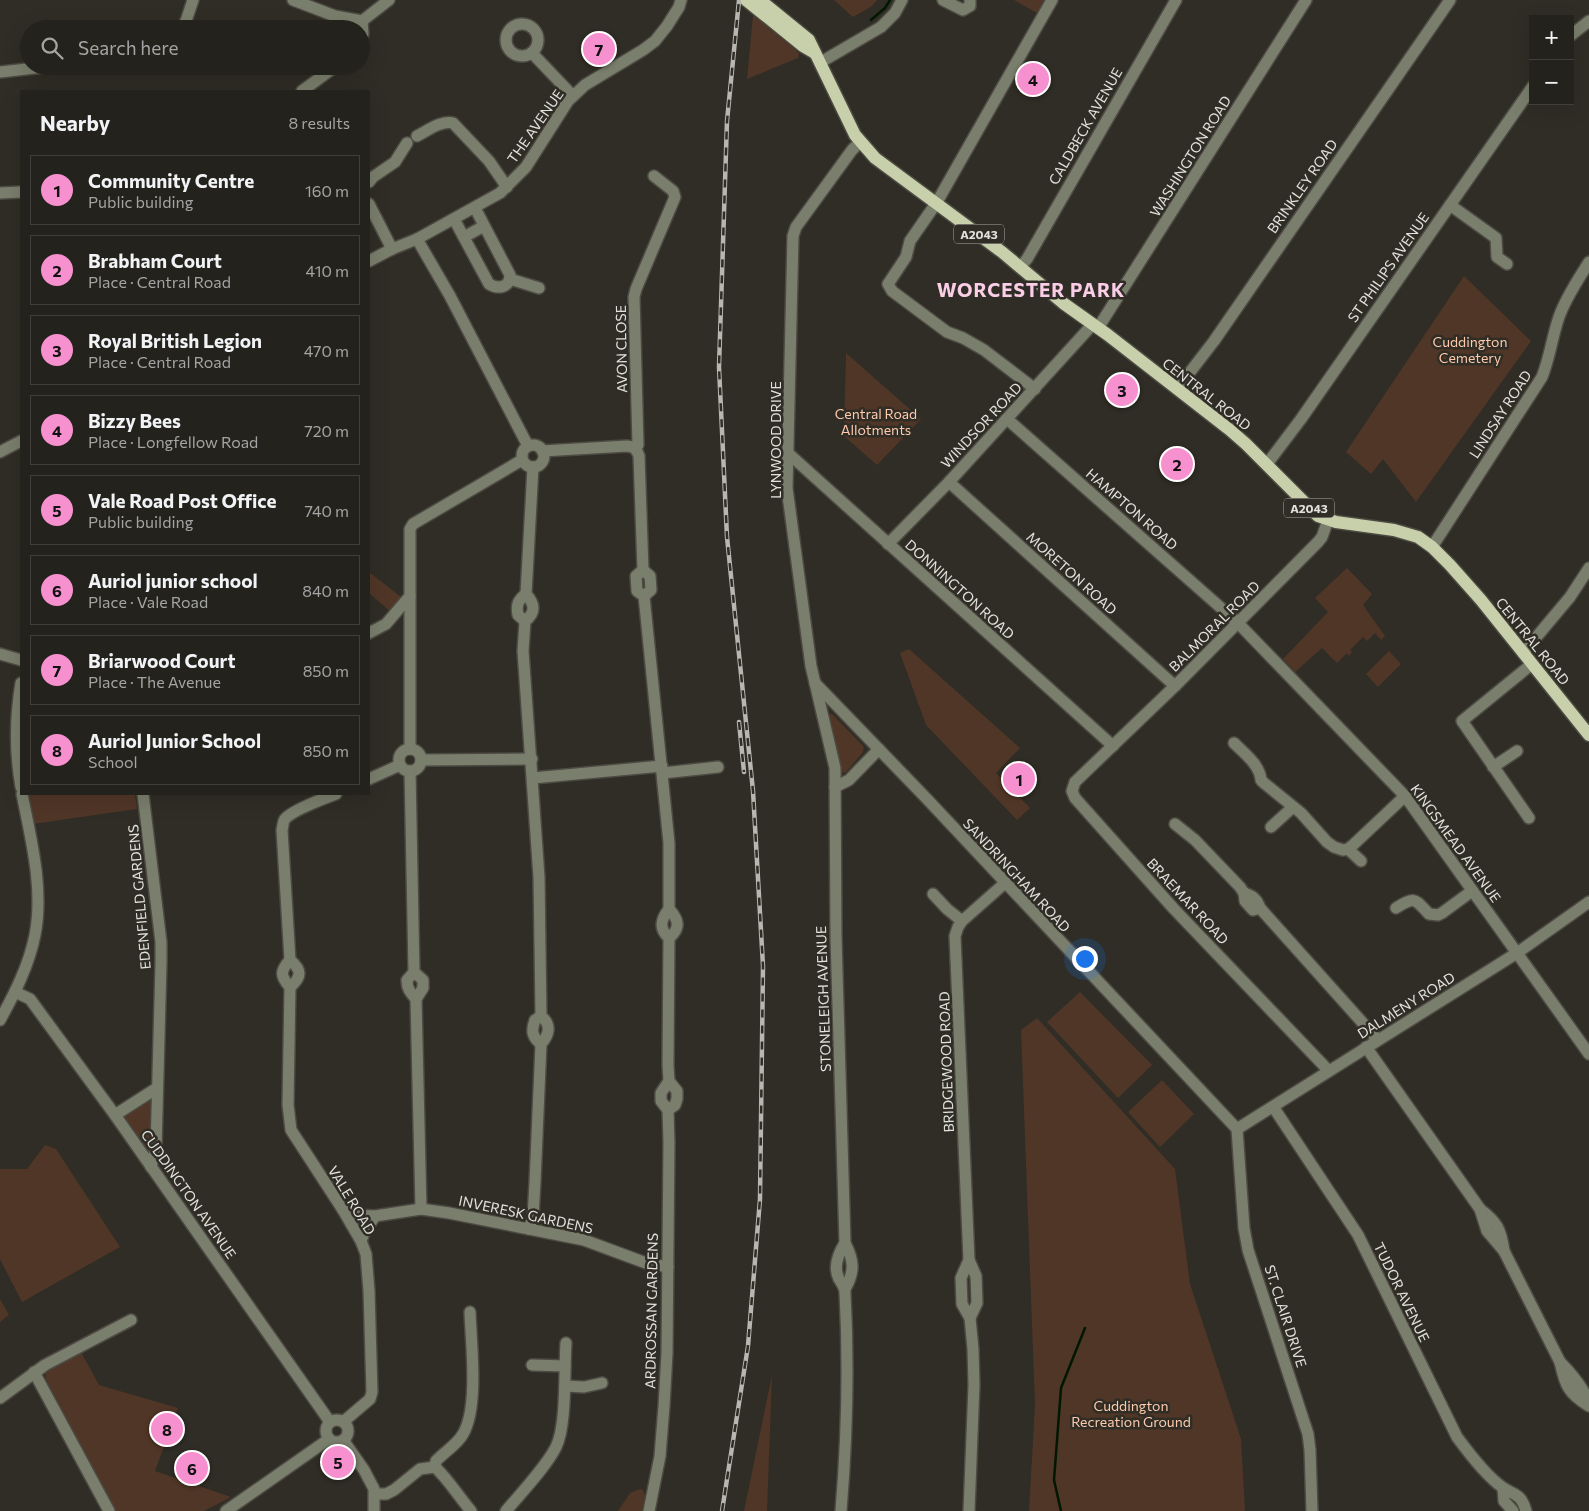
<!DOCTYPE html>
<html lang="en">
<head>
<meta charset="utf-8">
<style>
  :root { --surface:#23221c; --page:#2f2f29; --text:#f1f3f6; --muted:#a3a4a3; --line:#403f3b; --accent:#f790ce }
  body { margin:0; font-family:Commissioner,sans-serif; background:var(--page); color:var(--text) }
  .controls { position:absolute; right:15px; top:15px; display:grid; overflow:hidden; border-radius:0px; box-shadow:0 5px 20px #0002 }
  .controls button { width:45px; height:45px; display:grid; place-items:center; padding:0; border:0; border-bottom:1px solid var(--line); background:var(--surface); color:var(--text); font:25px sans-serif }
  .you { position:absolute; left:1084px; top:958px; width:18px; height:18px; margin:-12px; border:4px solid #fff; border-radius:50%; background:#1a73e8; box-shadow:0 0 0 8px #1a73e833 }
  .badge { display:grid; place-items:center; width:32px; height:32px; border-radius:50%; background:var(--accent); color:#111; font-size:16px; font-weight:700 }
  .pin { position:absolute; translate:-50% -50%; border:2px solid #fff; box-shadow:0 1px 5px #0006 }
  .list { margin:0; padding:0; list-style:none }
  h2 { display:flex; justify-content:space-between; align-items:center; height:65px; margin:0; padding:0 20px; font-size:21px }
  h2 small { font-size:16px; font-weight:400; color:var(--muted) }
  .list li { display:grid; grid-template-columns:32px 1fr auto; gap:15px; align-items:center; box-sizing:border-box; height:70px; margin:0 10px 10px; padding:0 10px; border:1px solid var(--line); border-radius:0px }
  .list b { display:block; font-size:19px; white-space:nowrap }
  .list p { margin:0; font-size:16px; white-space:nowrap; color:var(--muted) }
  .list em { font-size:16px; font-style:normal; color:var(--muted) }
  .icon { flex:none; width:28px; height:28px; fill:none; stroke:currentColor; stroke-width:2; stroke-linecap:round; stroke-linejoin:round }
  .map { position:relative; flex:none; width:1589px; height:1511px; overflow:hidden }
  .search { position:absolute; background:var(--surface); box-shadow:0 5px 20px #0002; left:20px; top:20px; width:350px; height:55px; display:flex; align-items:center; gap:12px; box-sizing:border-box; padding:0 18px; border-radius:28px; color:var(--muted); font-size:19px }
  .panel { position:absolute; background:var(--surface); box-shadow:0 5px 20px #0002; left:20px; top:90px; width:350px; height:705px; border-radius:0px }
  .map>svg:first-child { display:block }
  .green { fill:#503627 }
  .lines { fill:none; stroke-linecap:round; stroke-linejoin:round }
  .stream { stroke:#011800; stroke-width:2.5 }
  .minor-casing { stroke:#4c4a42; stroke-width:14 }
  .major-casing { stroke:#4c4a42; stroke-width:15 }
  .minor { stroke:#7a7e6c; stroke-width:11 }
  .major { stroke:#c7d0ab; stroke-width:12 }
  .rail-casing { stroke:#b7b6b0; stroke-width:4.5 }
  .rail { stroke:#2f2d25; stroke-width:2.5; stroke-dasharray:8; stroke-linecap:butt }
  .labels { text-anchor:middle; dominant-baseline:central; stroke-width:5; stroke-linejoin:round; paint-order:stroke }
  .shield { fill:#2f2d25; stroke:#acaba5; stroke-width:1 }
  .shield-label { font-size:12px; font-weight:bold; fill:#e2e1dc }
  .street-label { font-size:14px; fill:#e2e1dc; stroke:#2f2d25 }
  .park-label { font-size:14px; fill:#ffcaac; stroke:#2f2d25 }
  .district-label { font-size:19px; font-weight:bold; letter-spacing:1px; fill:#fbcee7; stroke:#2f2d25 }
</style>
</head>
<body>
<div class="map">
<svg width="1589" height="1511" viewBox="0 0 1589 1511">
  <rect width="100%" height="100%" fill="#2f2d25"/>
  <g class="green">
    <polygon points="834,0 877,0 872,6 853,17"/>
    <polygon points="1014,0 1044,0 1037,13"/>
    <polygon points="753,15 796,50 799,54 798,58 747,79"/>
    <polygon points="1464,276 1531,341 1416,502 1383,459 1371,474 1346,452"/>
    <polygon points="846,353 921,419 877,465 844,436"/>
    <polygon points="1347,568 1372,594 1363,605 1385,636 1381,640 1375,633 1367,641 1363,637 1350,650 1352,652 1349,656 1347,653 1337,663 1322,648 1295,672 1283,659 1328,612 1315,598"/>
    <polygon points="369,572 401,597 391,612 369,593"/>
    <polygon points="909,649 1020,748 996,773 1030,808 1017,820 926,725 900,653"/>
    <polygon points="1389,651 1401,664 1378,687 1366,674"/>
    <polygon points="829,714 832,714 864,747 863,752 846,772 842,773 838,769 827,717"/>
    <polygon points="28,794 135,794 137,809 33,824"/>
    <polygon points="1080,992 1152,1065 1118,1098 1047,1022"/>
    <polygon points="1037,1018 1175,1169 1190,1284 1241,1439 1245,1511 1029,1511 1035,1405 1021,1030"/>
    <polygon points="1162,1080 1194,1114 1160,1147 1128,1112"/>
    <polygon points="148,1099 152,1100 151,1150 148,1153 124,1120 126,1114"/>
    <polygon points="45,1145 56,1149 120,1247 22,1302 0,1259 0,1169 27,1169"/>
    <polygon points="0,1299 9,1315 0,1322"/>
    <polygon points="81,1352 99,1385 178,1408 155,1471 231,1497 204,1511 115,1511 46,1379 45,1372 48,1368"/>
    <polygon points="772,1375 767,1511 744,1511"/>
    <polygon points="640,1489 643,1490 645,1496 642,1511 618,1511 630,1493"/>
  </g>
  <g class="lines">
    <g class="stream">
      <polyline points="871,20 885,8 890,0"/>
      <polyline points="1061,1511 1054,1480 1061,1388 1085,1328"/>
    </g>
    <g class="minor-casing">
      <g id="minor">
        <polyline points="293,0 335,16 362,21 389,0"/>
        <polyline points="943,0 963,10 970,6 970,0"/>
        <circle cx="522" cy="40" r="16"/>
        <polyline points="181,29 186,21 193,0"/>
        <polyline points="1570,36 1589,21"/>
        <polyline points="361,37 363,34 362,21"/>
        <polyline points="532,53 573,96"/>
        <polyline points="821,62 881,27 895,13 902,0"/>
        <polyline points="0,72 53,66"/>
        <polyline points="302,91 336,66"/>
        <path d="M417,136C427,131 441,120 453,123L489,161L507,187"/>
        <polyline points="369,182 373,177 395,162 407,143"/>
        <polyline points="0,193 21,192"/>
        <polyline points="369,204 392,249"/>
        <polyline points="1450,205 1496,238 1497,257 1507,264"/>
        <path d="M454,219L489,284C499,290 510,287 510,275L475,208"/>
        <polyline points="464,237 484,226"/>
        <polyline points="417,239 450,296 528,446"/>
        <polyline points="369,261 392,249 417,239 500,193 526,167 568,101 585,85 643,50 655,41 667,26 679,7 681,0"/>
        <polyline points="1020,267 1027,259 1176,0"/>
        <polyline points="510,279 539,288"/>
        <polyline points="1098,328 1306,0"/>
        <polyline points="1035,389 984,350 963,338 947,332 892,291 888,284 906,257 910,241 937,202 1052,0"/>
        <polyline points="1177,389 1214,341 1450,0"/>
        <polyline points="1007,419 1237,622 1405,796 1589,1054"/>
        <circle cx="533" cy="456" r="11"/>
        <polyline points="635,447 638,445 634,297 636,289 675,197 673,191 654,176"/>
        <path d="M542,451L627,446C634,447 636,448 639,456L643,570"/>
        <polyline points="0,452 21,441"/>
        <polyline points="789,454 1113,746"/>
        <polyline points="1267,464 1301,419 1533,86"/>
        <polyline points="949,482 1175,686"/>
        <polyline points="1328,520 1322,537 1318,542 1175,686 1075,782 1072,791 1075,798 1174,909 1329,1071"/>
        <polyline points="888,544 949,482 1093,324"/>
        <path d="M1432,547L1542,377C1550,357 1552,337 1559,317C1566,297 1578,280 1589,262"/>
        <path d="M643,570L636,576L637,591L644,596L669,843V909C661,919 658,928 669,938L668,1065L669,1081L677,1091V1099L675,1105L668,1110"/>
        <polyline points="643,570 650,576 651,590 644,596"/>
        <path d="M525,621L518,615C516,605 518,600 526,594"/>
        <polyline points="369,633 386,624 410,596 410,529 413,524 522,460"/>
        <polyline points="1523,653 1570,597 1589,568"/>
        <polyline points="0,654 21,660"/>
        <path d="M21,683C15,718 15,753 21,787"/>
        <polyline points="815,683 927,799 1237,1129"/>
        <path d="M1234,743C1244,753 1260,765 1261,780L1264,783L1301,813L1327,842L1334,847L1343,850L1348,849L1353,845L1405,796"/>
        <polyline points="410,749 410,596"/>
        <circle cx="410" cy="760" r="11"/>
        <polyline points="421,760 532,759"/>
        <polyline points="1493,767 1517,751"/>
        <path d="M410,771L414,972L407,980C407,989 410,992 416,999"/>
        <polyline points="663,773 718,767"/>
        <polyline points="533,778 662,766"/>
        <polyline points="369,779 400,765"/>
        <polyline points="835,787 849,780 879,749"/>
        <polyline points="143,794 161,942 161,963 156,1149 151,1167"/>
        <polyline points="1529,818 1462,721 1532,664"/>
        <polyline points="1175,824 1195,840 1240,887 1244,893 1245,901 1253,910 1260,908"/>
        <polyline points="1271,827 1293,807"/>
        <polyline points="1348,849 1361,861"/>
        <path d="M1244,893C1253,896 1257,899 1260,908L1378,1040"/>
        <polyline points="933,894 947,909 962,921"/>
        <path d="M1396,908C1416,895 1415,900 1429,914L1438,915L1442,913L1472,891"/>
        <path d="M669,938C681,928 679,920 669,909"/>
        <path d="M290,960C280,971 280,976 290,987L288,1105L291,1130L343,1210L361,1241L366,1254L369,1291L372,1392L370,1399L343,1422"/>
        <polyline points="414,972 423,980 423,988 416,999 421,1209"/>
        <path d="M290,987C302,977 302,970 290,960L282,830C283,827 283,821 285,819C291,811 325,798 336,794"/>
        <polyline points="15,992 30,999 115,1115 330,1422"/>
        <path d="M0,1020C15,993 29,965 35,935C44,889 31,839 22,794"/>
        <path d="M541,1044C532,1037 531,1031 535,1020L541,1016"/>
        <path d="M1366,1047L1480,1209C1497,1222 1501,1229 1504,1251"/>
        <path d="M1274,1108L1358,1235L1457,1437C1468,1452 1488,1477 1502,1487C1515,1496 1521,1493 1526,1511"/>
        <polyline points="115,1115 157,1088"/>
        <polyline points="1237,1129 1517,953 1589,902"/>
        <polyline points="1237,1129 1244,1228 1248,1250 1308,1434 1310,1450 1312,1511"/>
        <path d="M1480,1209L1487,1231L1504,1251L1560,1362C1565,1385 1568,1393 1589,1406"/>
        <polyline points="343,1210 353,1215 375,1216 421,1209 449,1213 584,1240 646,1263 668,1267"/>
        <path d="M529,1229L533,1217L535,1182L541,1044C549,1035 552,1025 541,1016L539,877L523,651L525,621C536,613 535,604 526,594L533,467"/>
        <polyline points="361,1241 364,1233 375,1216"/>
        <polyline points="969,1260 961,1278 962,1304 970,1318 973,1349 974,1385 969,1511"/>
        <path d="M845,1289C855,1272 854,1260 845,1243L836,937L835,768L811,666L787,488L793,236L796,227L852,150L860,142"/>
        <polyline points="970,1318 977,1303 976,1276 969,1260 955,936 958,927 962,921 1005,883"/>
        <path d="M1560,1362C1572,1374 1582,1386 1589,1402"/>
        <polyline points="532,1365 565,1366"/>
        <polyline points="34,1372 109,1511"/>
        <polyline points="565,1386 584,1387 602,1383"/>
        <polyline points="0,1398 45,1365 131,1320"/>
        <circle cx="337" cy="1431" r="11"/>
        <polyline points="343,1440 364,1470 374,1489 374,1511"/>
        <path d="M435,1467L436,1461C444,1452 457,1445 463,1434C479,1407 471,1343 470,1312"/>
        <polyline points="1503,1488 1504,1501 1513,1511"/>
        <path d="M375,1494H386L394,1490L420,1469L435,1467C448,1479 459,1497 471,1511"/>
        <polyline points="226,1511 329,1439"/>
        <path d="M506,1511C521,1493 546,1467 556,1447C567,1425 564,1369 566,1343"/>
        <polyline points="649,1511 660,1456 664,1406 667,1353 669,1143 668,1110 661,1101 661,1093 669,1081"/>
        <path d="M841,1511C847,1438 849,1366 845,1293C845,1287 842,1284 839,1279C833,1267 838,1254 845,1243"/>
      </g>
    </g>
    <g class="major-casing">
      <g id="major">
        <polyline points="746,0 803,46 815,53"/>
        <polyline points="760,0 809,40 855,135 875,158 1002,252 1063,303 1108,335 1230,430 1246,444 1318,516 1336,522 1394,530 1418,537 1432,547 1450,565 1481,600 1589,735"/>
      </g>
    </g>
    <use href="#minor" class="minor"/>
    <use href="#major" class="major"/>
    <g class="rail-casing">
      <g id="rail">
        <polyline points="739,722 744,772"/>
        <polyline points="722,1511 748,1346 760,1199 763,966 753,791 727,537 719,367 727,121 739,0"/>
      </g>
    </g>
    <use href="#rail" class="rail"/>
  </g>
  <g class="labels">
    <g class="shield">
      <rect x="954" y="224.5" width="50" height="19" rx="4"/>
      <rect x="1284" y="498.5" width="50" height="19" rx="4"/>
    </g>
    <g class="shield-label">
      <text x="979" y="234">A2043</text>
      <text x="1309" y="508">A2043</text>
    </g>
    <g class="street-label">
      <text transform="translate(535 126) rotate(-55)">THE AVENUE</text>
      <text transform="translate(1085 126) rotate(-60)">CALDBECK AVENUE</text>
      <text transform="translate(1190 156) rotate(-58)">WASHINGTON ROAD</text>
      <text transform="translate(1302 186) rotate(-55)">BRINKLEY ROAD</text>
      <text transform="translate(1388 267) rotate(-55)">ST PHILIPS AVENUE</text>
      <text transform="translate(621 349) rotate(-91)">AVON CLOSE</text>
      <text transform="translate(1207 394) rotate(38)">CENTRAL ROAD</text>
      <text transform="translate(1500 414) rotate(-57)">LINDSAY ROAD</text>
      <text transform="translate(981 425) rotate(-47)">WINDSOR ROAD</text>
      <text transform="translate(775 440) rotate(-90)">LYNWOOD DRIVE</text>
      <text transform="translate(1132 509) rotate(41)">HAMPTON ROAD</text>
      <text transform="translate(1072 573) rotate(42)">MORETON ROAD</text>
      <text transform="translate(960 589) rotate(42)">DONNINGTON ROAD</text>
      <text transform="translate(1214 626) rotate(-45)">BALMORAL ROAD</text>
      <text transform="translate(1533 641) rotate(51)">CENTRAL ROAD</text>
      <text transform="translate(1456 843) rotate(54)">KINGSMEAD AVENUE</text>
      <text transform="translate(1017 875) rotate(47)">SANDRINGHAM ROAD</text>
      <text transform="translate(139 897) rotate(-95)">EDENFIELD GARDENS</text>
      <text transform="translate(1188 901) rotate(47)">BRAEMAR ROAD</text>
      <text transform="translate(823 999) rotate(-92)">STONELEIGH AVENUE</text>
      <text transform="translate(1406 1005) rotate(-32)">DALMENY ROAD</text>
      <text transform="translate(946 1062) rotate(-92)">BRIDGEWOOD ROAD</text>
      <text transform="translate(189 1194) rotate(55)">CUDDINGTON AVENUE</text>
      <text transform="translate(352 1200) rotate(59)">VALE ROAD</text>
      <text transform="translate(526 1214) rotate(12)">INVERESK GARDENS</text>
      <text transform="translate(1402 1292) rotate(64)">TUDOR AVENUE</text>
      <text transform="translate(651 1311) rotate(-89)">ARDROSSAN GARDENS</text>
      <text transform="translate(1286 1316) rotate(72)">ST. CLAIR DRIVE</text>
    </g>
    <g class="park-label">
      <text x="1470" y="341">Cuddington<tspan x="1470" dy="16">Cemetery</tspan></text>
      <text x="876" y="413">Central Road<tspan x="876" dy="16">Allotments</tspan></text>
      <text x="1131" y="1405">Cuddington<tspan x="1131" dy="16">Recreation Ground</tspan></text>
    </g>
    <g class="district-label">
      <text x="1031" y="289">WORCESTER PARK</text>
    </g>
  </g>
</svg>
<div class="controls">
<button>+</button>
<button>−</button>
</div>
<div class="you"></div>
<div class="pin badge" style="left:1019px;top:779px">1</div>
<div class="pin badge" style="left:1177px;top:464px">2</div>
<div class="pin badge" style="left:1122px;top:390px">3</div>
<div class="pin badge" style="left:1033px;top:79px">4</div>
<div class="pin badge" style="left:338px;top:1462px">5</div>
<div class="pin badge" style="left:192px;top:1468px">6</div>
<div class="pin badge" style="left:599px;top:49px">7</div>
<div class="pin badge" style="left:167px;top:1429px">8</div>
<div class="search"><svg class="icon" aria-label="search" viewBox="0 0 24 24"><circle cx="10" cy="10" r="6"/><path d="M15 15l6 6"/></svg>Search here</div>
<section class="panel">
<h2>Nearby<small>8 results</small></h2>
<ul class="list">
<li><span class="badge">1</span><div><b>Community Centre</b><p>Public building</p></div><em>160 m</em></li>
<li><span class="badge">2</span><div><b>Brabham Court</b><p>Place · Central Road</p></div><em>410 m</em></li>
<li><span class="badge">3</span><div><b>Royal British Legion</b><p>Place · Central Road</p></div><em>470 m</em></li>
<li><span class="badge">4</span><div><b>Bizzy Bees</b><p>Place · Longfellow Road</p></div><em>720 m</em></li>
<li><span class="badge">5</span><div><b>Vale Road Post Office</b><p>Public building</p></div><em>740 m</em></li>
<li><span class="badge">6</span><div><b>Auriol junior school</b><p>Place · Vale Road</p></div><em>840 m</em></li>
<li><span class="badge">7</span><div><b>Briarwood Court</b><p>Place · The Avenue</p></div><em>850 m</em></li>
<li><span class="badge">8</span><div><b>Auriol Junior School</b><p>School</p></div><em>850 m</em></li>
</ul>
</section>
</div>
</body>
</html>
